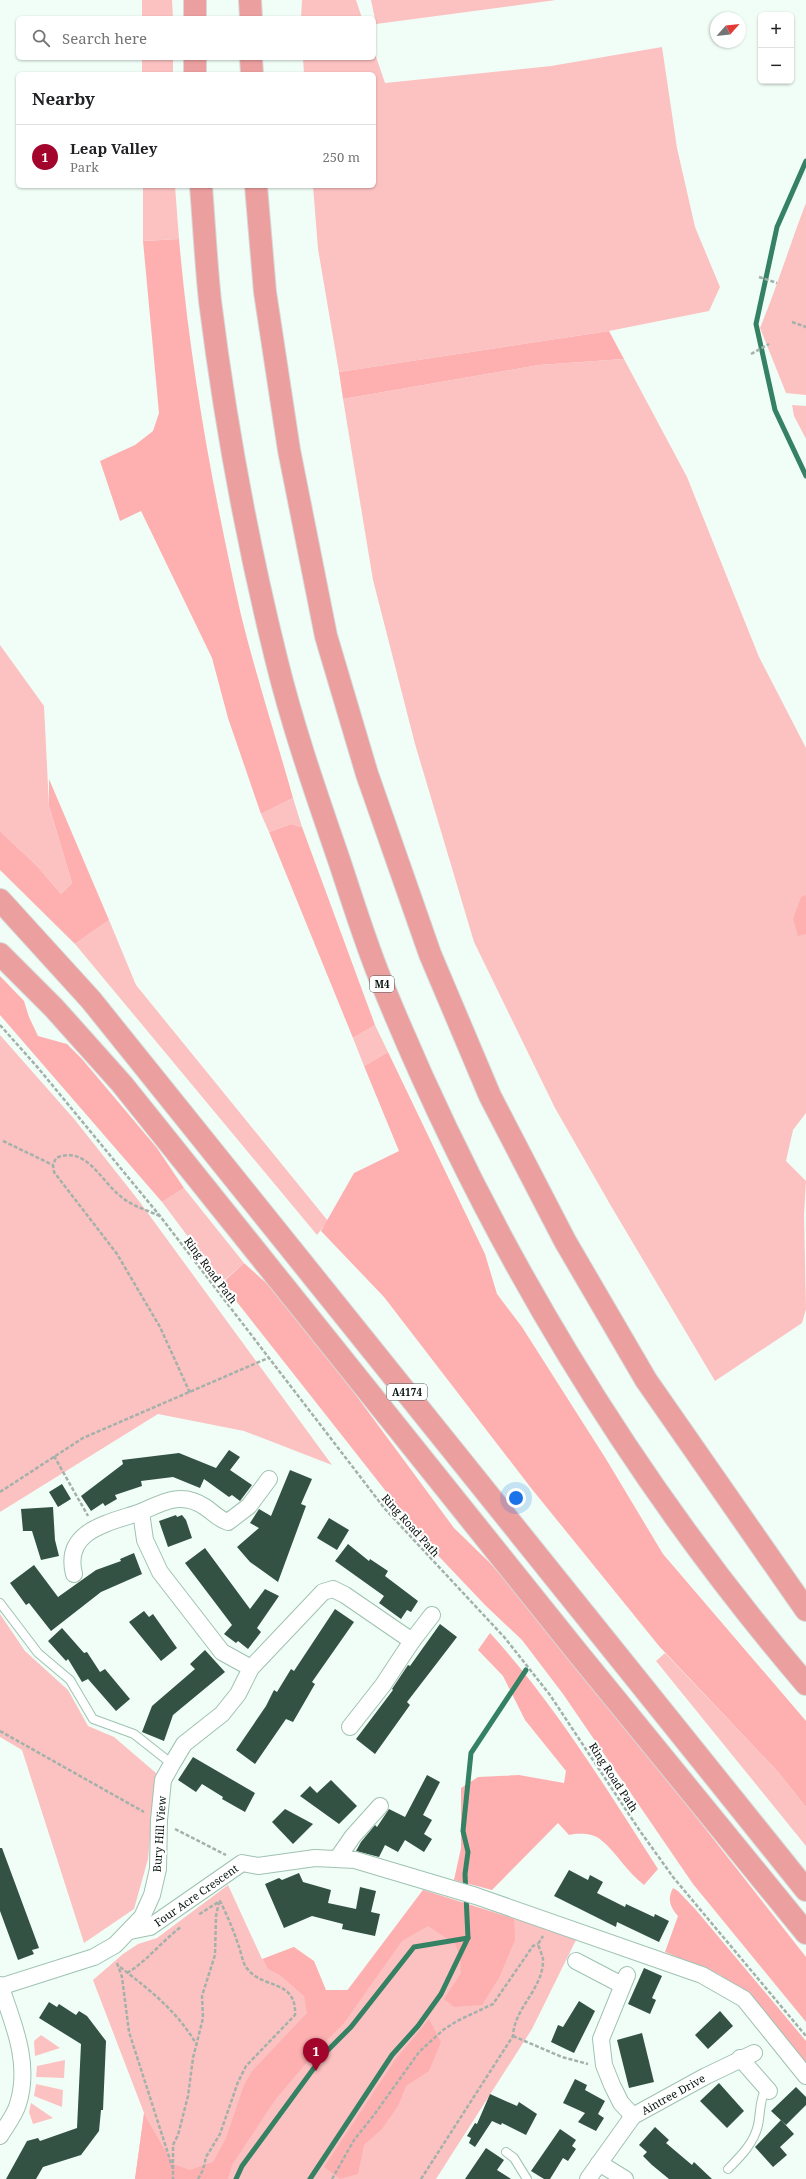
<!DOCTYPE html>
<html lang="en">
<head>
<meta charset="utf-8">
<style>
  :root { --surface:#fff; --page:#f6f6f6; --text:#202124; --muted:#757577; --line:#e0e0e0; --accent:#a3042b }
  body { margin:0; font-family:"Noto Serif",serif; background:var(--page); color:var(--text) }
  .controls { position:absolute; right:12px; top:12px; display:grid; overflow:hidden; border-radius:6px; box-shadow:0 1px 3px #0004 }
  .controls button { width:36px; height:36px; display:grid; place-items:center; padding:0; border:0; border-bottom:1px solid var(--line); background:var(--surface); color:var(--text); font:20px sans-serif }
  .compass { position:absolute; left:710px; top:12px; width:36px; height:36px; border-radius:50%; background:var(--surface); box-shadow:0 1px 3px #0004; rotate:63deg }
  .you { position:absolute; left:516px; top:1498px; width:14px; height:14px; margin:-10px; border:3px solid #fff; border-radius:50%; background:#1a73e8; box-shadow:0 0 0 6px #1a73e833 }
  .badge { display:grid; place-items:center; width:26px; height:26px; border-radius:50%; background:var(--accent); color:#fff; font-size:13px; font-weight:700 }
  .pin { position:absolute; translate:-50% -33px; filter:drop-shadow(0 1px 2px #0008) }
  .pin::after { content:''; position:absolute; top:21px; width:14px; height:12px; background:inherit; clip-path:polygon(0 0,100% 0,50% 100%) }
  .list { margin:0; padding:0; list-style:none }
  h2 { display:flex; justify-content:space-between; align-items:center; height:52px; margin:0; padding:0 16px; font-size:17px }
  h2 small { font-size:13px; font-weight:400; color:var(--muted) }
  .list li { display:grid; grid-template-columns:26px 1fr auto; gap:12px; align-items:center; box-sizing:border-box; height:64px; padding:0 16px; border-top:1px solid var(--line) }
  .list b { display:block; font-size:15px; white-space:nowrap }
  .list p { margin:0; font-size:13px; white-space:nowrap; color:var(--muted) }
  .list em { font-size:13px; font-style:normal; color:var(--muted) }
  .icon { flex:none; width:22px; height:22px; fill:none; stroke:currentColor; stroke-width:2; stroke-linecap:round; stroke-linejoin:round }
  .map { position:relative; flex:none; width:806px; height:2179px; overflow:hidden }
  .search { position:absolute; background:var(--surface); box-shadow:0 1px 3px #0004; left:16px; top:16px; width:360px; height:44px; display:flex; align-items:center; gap:10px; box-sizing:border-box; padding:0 14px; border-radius:6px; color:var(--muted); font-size:15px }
  .panel { position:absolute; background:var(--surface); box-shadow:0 1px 3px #0004; left:16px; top:72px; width:360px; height:116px; border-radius:6px }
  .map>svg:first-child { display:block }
  .green { fill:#fcc2c1 }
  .forest { fill:#feb0b1 }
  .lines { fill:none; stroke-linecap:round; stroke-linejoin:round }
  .stream { stroke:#348164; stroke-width:5 }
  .building { fill:#335244 }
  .lane-casing { stroke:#9fc2b1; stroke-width:10 }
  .street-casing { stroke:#9fc2b1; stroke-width:18 }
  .highway-casing { stroke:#d7d9d8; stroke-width:24 }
  .path { stroke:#a4b1ab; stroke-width:2.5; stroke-dasharray:4 2; stroke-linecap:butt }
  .lane { stroke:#fff; stroke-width:8 }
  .street { stroke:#fff; stroke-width:16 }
  .highway { stroke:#ec9f9f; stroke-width:22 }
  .labels { text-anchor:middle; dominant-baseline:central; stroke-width:4; stroke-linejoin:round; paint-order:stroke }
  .shield { fill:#fff; stroke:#515956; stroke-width:1 }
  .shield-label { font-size:10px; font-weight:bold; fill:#06120d }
  .street-label { font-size:11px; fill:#06120d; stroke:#fff }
</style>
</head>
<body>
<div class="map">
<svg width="806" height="2179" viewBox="0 0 806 2179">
  <rect width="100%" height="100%" fill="#f0fef7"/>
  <g class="green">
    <polygon points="142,0 172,0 173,18 142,18"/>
    <polygon points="302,0 356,0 362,18 301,18"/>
    <polygon points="371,0 556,0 376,24"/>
    <polygon points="662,47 677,148 695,227 720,287 709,311 609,331 339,372 318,249 313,186 374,186 374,74 304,74 303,58 374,58 374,51 385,83 551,66"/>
    <rect x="142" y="58" width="31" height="16"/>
    <polygon points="143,186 175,186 179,239 143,241"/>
    <path d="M806,203V395L786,393L760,328C777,287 790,244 806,203Z"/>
    <polygon points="624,359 687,477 759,657 806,748 806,1113 793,1130 786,1161 806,1181 804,1215 806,1309 802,1323 715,1381 611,1206 555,1108 474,942 415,744 373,580 343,399 539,365"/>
    <polygon points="792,405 806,406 806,439 794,416"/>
    <polygon points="0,645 44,706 49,806 72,883 61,894 37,866 0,831"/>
    <polygon points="293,798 302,827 291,824 269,832 261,814"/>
    <polygon points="109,920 136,985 328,1221 317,1235 75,944"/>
    <polygon points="375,1025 388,1052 364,1066 353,1038"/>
    <polygon points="0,1035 75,1120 139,1201 332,1465 244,1431 158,1414 0,1512"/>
    <polygon points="184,1188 244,1263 222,1282 162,1202"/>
    <polygon points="0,1614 25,1651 68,1690 88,1726 114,1737 156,1773 148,1859 134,1909 84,1943 22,1750 0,1737"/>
    <polygon points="665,1653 778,1772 806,1807 806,1846 656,1661"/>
    <polygon points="228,1885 262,1959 294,1947 327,2017 423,1890 577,1938 532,2029 436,2179 135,2179 144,2113 93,1980 123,1954 138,1944 157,1938"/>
    <polygon points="41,2035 60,2048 35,2056 34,2041"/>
    <polygon points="65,2060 64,2078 36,2077 37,2066"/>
    <polygon points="36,2084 63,2090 62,2107 34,2096"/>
    <polygon points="31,2103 53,2118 33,2124 29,2112"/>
  </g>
  <g class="forest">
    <path d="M179,239C190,366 213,491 241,615C256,676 276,737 293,798L261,814L228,718L212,658L141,511L120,521L100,461L135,445L153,431L159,413L143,241Z"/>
    <polygon points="609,331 624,359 539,365 343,399 339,372"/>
    <polygon points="49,779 109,920 75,944 0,870 0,831 37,866 61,894 72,883 49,806"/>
    <polygon points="291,824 302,827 375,1025 353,1038 269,832"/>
    <polygon points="806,895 806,934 798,936 793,919 801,897"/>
    <polygon points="0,976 24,1001 29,1017 38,1036 67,1044 82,1059 157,1148 184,1188 162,1202 0,1015"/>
    <polygon points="388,1052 485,1254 497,1294 522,1327 606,1459 663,1554 806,1721 806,1807 778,1772 659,1646 531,1488 384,1297 321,1231 354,1173 399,1151 364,1066"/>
    <polygon points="244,1263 275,1291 310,1333 454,1528 489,1562 517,1593 620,1720 806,1957 806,2022 693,1884 563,1694 522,1640 485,1605 429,1546 222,1283"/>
    <path d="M490,1633C555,1704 606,1788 658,1869L644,1885C627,1872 616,1852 601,1840C593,1833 579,1833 569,1835L558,1823L492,1890L454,1880L461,1848V1788L478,1777L519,1775L564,1783L566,1771L525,1720L503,1676L478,1650Z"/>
    <path d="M673,1888L678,1891L696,1910L806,2041V2071C779,2039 755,1999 720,1975L665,1952L678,1916C670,1907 667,1899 673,1888Z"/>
    <polygon points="423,1890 514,1919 515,1940 499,1978 482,2005 454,2007 444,1999 461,1973 460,1956 455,1944 428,1926 402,1941 344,2023 319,2048 275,2100 232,2165 228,2179 135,2179 144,2114 173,2164 190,2170 213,2162 226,2138 244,2085 252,2071 307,2013 304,1996 280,1975 268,1969 263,1959 294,1947 314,1961 326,1990 348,1990"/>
    <polygon points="429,2019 441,2042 429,2071 406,2086 398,2106 382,2129 364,2145 358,2174 340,2179 324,2167 395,2060"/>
  </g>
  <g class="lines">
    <g class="stream">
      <polyline points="806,161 777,227 756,324 775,410 806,476"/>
      <polyline points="236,2179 242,2166 325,2053 351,2027 414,1947 468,1938"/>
      <polyline points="310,2179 392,2055 418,2026 441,1994 468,1938 465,1874 468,1852 463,1831 471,1753 526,1670"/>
    </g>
  </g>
  <g class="building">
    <polygon points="229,1450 240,1457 230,1470 252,1485 240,1501 232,1495 229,1497 204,1479 200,1488 173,1477 141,1481 142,1486 115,1495 117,1499 105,1506 103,1503 91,1511 81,1496 123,1464 122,1460 179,1453 216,1468"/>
    <polygon points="290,1470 312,1479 301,1504 306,1506 278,1582 250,1562 237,1547 259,1528 250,1523 259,1509 271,1516"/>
    <polygon points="62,1484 71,1499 58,1507 49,1492"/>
    <polygon points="53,1507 55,1540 59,1556 41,1560 32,1531 23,1531 21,1509"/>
    <polygon points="176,1515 177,1517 182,1515 186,1520 192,1538 168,1547 159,1521"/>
    <polygon points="329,1518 349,1530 337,1550 317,1538"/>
    <polygon points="348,1544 369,1561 370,1559 388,1571 385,1576 418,1601 411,1612 407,1610 401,1619 379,1603 384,1596 335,1561"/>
    <polygon points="205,1548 250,1609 265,1589 279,1596 257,1628 261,1632 248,1649 238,1641 236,1643 224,1634 232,1625 185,1563"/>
    <polygon points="134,1553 142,1574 101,1592 51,1631 29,1603 26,1605 10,1583 34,1565 58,1597 96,1570 121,1561 120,1559"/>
    <polygon points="335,1609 354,1622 312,1682 315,1684 293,1722 286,1719 255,1764 236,1750 266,1706 274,1690 277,1692 291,1669 294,1671"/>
    <polygon points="144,1611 149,1617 153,1614 177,1648 161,1661 129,1622"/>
    <polygon points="440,1624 457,1637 407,1702 410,1705 375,1754 356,1739 393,1690 392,1689 408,1665 410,1666"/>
    <polygon points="62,1628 84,1653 87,1652 100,1672 105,1669 130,1699 116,1711 88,1679 82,1682 68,1659 66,1661 48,1641"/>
    <polygon points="205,1650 225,1672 173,1715 164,1741 142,1732 152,1706 195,1669 190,1664"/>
    <polygon points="193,1757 255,1793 245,1812 222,1799 223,1797 202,1784 196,1792 178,1780"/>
    <polygon points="427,1775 440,1782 423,1815 432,1820 424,1834 432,1839 424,1852 405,1840 398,1852 385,1845 379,1857 356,1851 361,1842 375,1825 377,1827 389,1809 405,1817"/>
    <polygon points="331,1780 357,1806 339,1824 300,1796 310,1786 317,1793"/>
    <polygon points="285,1809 313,1824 293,1844 272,1822"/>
    <polygon points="0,1848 2,1848 39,1948 32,1950 34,1954 18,1960 0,1911"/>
    <polygon points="569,1870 588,1880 590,1875 603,1882 597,1893 625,1907 626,1904 654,1917 655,1914 669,1921 659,1942 617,1922 616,1927 554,1896"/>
    <polygon points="299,1873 303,1882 331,1890 328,1903 356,1909 360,1887 376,1891 371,1912 380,1914 375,1936 342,1929 343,1924 312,1916 284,1928 265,1884 279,1878 282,1880"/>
    <polygon points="644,1968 662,1976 652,1998 656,2000 650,2014 628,2004"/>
    <polygon points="579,2001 595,2011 574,2053 551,2042 558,2025 563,2027"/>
    <polygon points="49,2002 57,2007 59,2004 76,2015 79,2011 87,2016 106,2041 103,2110 101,2110 99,2131 81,2155 43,2167 36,2179 6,2179 27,2141 38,2138 40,2141 77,2128 81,2044 39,2018"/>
    <polygon points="720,2011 733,2026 708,2049 695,2035"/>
    <polygon points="642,2033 654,2082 629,2088 617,2040"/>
    <polygon points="575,2079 587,2085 585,2090 605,2101 598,2114 604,2118 596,2131 578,2122 585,2113 563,2103"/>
    <polygon points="719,2083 744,2111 727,2128 700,2101"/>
    <polygon points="796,2087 806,2097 806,2105 786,2125 771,2111"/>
    <polygon points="490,2094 517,2106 519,2102 537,2114 526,2135 502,2123 501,2125 492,2121 475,2147 469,2143 471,2138 467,2136 475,2123 477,2124"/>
    <polygon points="781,2120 794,2134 780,2147 787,2155 773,2167 755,2147"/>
    <polygon points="655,2127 669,2140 666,2143 692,2165 694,2162 712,2179 669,2179 652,2165 643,2156 647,2152 639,2145"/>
    <polygon points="560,2129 576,2140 572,2146 576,2149 568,2161 563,2158 550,2179 544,2179 531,2171"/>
    <polygon points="486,2148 504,2160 497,2170 511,2179 465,2179"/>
  </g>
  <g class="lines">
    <g class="lane-casing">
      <g id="lane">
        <polyline points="0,1603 38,1653 70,1680 93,1719 134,1734 172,1764"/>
        <polyline points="506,2152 514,2158 527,2179"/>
        <path d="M728,2169C741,2156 754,2143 758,2125C761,2111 759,2101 766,2088"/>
      </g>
    </g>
    <g class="street-casing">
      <g id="street">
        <path d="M74,1574C63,1530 109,1523 141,1512"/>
        <path d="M251,1668L222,1652L160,1572L145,1540L141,1512C163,1502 182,1491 205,1507C213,1512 218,1519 228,1522L249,1506L269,1479"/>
        <polyline points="350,1727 383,1685 412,1641"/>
        <polyline points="337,1859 353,1836 380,1806"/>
        <polyline points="130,1931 150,1927 242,1863 258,1866 315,1858 355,1860 476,1896 702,1975 744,1999 806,2076"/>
        <polyline points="576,1961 622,1985"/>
        <polyline points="627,1975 601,2039 604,2065 612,2085 621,2103 633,2116"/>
        <path d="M0,1985C13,2023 31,2063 18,2104C15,2115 6,2126 0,2136"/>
        <polyline points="0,1987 94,1957 115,1945 142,1917 152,1895 158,1869 159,1820 163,1780 172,1764 184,1744 222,1714 238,1694 251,1668 323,1592 333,1589 345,1595 412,1641 432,1615"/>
        <polyline points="740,2058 769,2091"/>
        <polyline points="599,2163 625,2179"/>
        <polyline points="588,2179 633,2116 706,2076 754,2053"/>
      </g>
    </g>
    <g class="highway-casing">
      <g id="highway">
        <polyline points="195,0 195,18"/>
        <polyline points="250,0 251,18"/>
        <polyline points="195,58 195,74"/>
        <polyline points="251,58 252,74"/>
        <path d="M201,186C204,224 206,263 210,301C225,421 247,541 276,658C293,728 317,796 340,863C354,905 367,948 384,988C487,1240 629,1477 806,1684"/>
        <polyline points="256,186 265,292 289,450 326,636 367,774 430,954 490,1096 565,1241 646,1380 806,1610"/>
        <polyline points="0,900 91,1000 806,1890"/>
        <polyline points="0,954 54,1008 122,1084 577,1652 806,1933"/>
      </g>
    </g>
    <g class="path">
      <polyline points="759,277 777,283"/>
      <polyline points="792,322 806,327"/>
      <polyline points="751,354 769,344"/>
      <polyline points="0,1025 39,1069 160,1216 385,1509 505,1638 550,1695 640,1831 673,1877 806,2036"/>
      <polyline points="3,1141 53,1165"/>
      <path d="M160,1216C146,1210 130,1205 119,1195C100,1179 85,1145 56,1158L53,1165L54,1172L117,1254L160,1327L190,1393"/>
      <polyline points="54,1456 88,1516"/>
      <polyline points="0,1492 83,1438 268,1358"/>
      <polyline points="0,1731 144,1812"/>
      <polyline points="175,1829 226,1855"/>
      <polyline points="117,1963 122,1977 129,2032 173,2169 173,2179"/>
      <path d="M120,1967C151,1991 176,2010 197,2045"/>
      <path d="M127,1973C147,1961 162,1941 181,1927"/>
      <polyline points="513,2036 562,2057 588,2064"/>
      <polyline points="173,2169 173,2145 178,2135 188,2096 193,2058 203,2018 202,1996 215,1955 216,1916 219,1902"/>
      <path d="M198,2179L203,2170L206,2157L220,2134L238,2082L246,2066L295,2015C297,1978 261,1990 246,1967C242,1961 241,1951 238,1944C233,1929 227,1915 220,1901L198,1915"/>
      <polyline points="332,2179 354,2140 374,2115 419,2052 443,2030 457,2021 493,2004 533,1946 538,1944"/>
      <path d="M421,2179L513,2036C514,2008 544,1988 543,1959C542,1954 539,1948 538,1944L543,1936"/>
    </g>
    <use href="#lane" class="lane"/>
    <use href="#street" class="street"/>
    <use href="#highway" class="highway"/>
  </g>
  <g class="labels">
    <g class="shield">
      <rect x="370" y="976" width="24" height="16" rx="3"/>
      <rect x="387" y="1384" width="40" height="16" rx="3"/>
    </g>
    <g class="shield-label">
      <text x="382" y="984">M4</text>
      <text x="407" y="1392">A4174</text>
    </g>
    <g class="street-label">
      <text transform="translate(211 1270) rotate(53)">Ring Road Path</text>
      <text transform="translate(411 1525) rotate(48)">Ring Road Path</text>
      <text transform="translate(614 1777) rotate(57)">Ring Road Path</text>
      <text transform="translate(159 1834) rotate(-86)">Bury Hill View</text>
      <text transform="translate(196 1895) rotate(-35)">Four Acre Crescent</text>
      <text transform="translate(673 2094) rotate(-29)">Aintree Drive</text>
    </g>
  </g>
</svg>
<div class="controls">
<button>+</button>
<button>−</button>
</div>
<svg class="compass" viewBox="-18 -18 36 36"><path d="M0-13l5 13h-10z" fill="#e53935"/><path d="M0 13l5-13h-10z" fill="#757577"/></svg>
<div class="you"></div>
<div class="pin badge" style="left:316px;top:2071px">1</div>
<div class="search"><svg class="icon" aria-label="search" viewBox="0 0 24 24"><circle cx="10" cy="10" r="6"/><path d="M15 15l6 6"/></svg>Search here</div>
<section class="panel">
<h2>Nearby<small></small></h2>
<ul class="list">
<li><span class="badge">1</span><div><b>Leap Valley</b><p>Park</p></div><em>250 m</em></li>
</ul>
</section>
</div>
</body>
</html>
